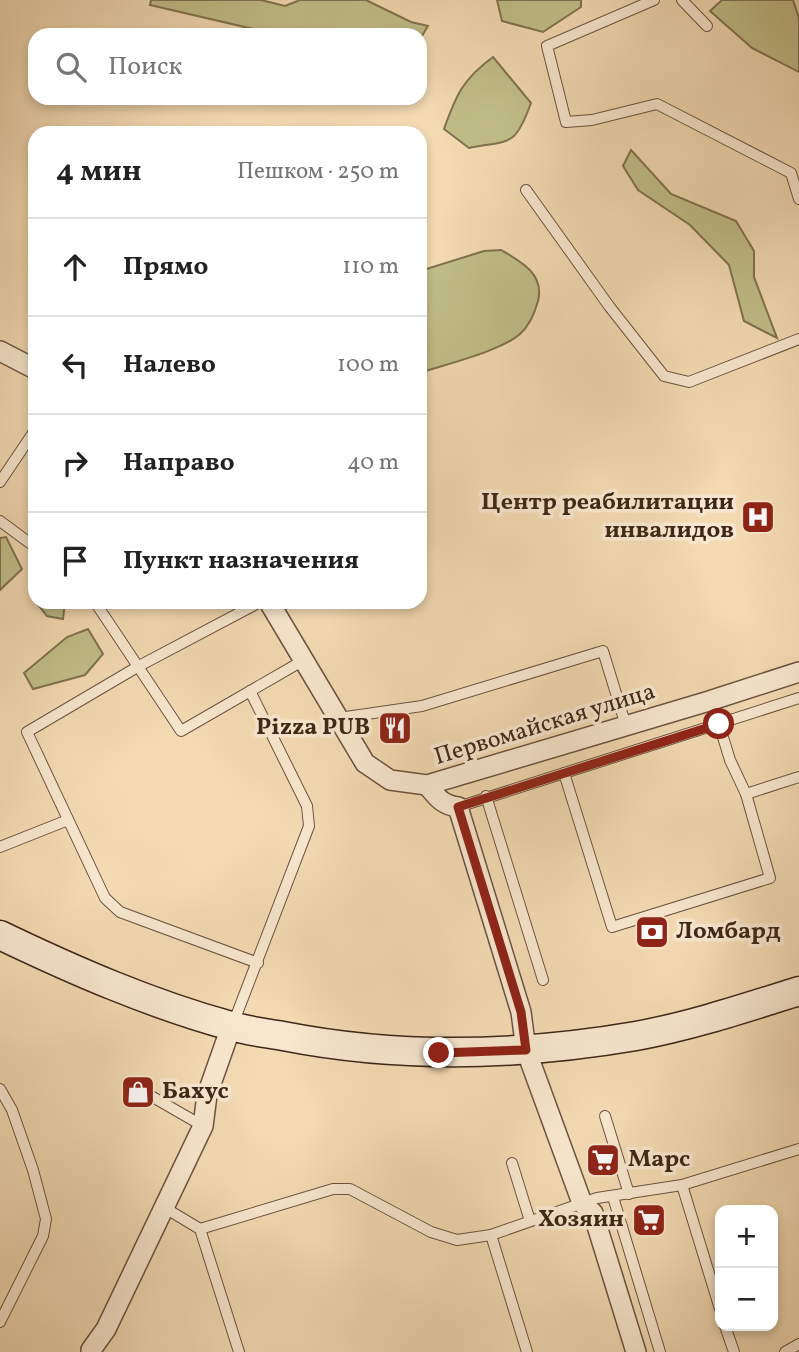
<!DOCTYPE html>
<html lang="ru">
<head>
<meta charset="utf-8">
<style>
  :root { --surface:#fff; --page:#f2f2f2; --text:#222; --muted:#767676; --line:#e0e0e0 }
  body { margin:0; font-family:Vollkorn,serif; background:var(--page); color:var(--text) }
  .controls { position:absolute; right:21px; bottom:21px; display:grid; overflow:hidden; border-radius:14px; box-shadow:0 4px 10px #0003 }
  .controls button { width:63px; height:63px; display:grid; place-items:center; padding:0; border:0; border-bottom:2px solid var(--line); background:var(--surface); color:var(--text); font:35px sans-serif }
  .stop { position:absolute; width:21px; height:21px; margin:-16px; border:5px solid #8f2418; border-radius:50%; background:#fff }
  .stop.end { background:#8f2418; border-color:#fff; box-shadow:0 2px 7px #0008 }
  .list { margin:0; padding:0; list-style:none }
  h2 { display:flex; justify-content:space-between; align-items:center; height:91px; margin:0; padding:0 28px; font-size:30px }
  h2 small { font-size:23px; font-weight:400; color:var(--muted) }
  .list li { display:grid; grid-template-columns:46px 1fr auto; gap:21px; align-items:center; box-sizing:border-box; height:98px; padding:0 28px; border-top:2px solid var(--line) }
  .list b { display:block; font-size:26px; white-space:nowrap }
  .list em { font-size:23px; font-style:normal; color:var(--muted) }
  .icon { flex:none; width:38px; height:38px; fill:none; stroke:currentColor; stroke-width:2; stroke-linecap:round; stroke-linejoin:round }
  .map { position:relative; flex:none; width:799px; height:1352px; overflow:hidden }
  .search { position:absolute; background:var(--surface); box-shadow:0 4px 10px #0003; left:28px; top:28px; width:399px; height:77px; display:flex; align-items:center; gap:18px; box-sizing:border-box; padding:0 24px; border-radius:21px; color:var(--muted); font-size:26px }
  .panel { position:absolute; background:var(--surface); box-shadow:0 4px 10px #0003; left:28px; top:126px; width:399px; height:483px; border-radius:21px }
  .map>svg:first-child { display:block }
  .green { fill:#c1be88; stroke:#807250; stroke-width:2 }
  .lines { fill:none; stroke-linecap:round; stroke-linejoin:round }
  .service-casing { stroke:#6b543f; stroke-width:12 }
  .minor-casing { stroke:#6b543f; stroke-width:22 }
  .secondary-casing { stroke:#3e2718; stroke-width:31 }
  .service { stroke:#f7e7ce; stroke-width:10 }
  .minor { stroke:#f7e7ce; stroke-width:19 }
  .secondary { stroke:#f7e7ce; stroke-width:28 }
  .route { stroke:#8f2418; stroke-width:9 }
  .labels { text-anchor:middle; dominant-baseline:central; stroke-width:7; stroke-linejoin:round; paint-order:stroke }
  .poi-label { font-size:24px; font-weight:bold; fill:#3e2718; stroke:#f7e7ce; text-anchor:end }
  .street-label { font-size:24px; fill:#3e2718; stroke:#f7e7ce }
</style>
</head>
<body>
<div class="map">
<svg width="799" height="1352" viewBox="0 0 799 1352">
  <rect width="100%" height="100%" fill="#f3dab3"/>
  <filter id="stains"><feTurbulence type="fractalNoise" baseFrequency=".00286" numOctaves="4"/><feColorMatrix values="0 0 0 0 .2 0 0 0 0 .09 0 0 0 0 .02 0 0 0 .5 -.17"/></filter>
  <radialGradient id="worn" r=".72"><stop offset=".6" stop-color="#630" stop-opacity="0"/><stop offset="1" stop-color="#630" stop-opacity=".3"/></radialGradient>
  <g class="green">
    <polygon points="151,0 261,0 285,6 300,0 366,0 411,22 428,26 420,39 420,35 279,35 150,5"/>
    <polygon points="497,0 581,0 581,7 543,32 502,21"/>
    <polygon points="722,0 793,0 799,18 799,72 752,48 710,11"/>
    <path d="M493,57L531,103C515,147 511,140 469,148L444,129C456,95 463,79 493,57Z"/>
    <polygon points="631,150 671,194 736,221 754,251 754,277 777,338 744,321 729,265 690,225 638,190 623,166"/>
    <path d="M501,250C520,261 545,274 538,301C535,312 529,326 520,334C501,351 446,364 420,373V271L484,251Z"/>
    <polygon points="6,537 22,569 0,590 0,538"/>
    <polygon points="36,602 65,602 63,619 47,616"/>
    <polygon points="88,629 103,654 85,675 33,689 24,673 67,637"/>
  </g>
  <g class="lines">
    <g class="service-casing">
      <g id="service">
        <polyline points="654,0 547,46 566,122 592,120 657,104 791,173 799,199"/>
        <polyline points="682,0 707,26"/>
        <polyline points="526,190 609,306 664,376 689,382 799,339"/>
        <polyline points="0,482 35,430"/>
        <polyline points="0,521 35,547"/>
        <polyline points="95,602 181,731 304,660"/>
        <polyline points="339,718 422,706 603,651 626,726"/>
        <polyline points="564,773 612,927 770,878 746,794 730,760 719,724"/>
        <polyline points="746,794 799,777"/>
        <polyline points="486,796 543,980"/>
        <polyline points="458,807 799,698"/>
        <polyline points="0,847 68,820"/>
        <polyline points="258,963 120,912 105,898 27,732 139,666 260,602"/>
        <polyline points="233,1024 309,826 307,806 250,691"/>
        <polyline points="0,1089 12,1110 33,1170 46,1219 43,1236 0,1322"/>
        <polyline points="151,1096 203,1126"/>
        <polyline points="605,1116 629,1194"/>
        <polyline points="512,1163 530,1221"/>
        <polyline points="682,1185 720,1309"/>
        <polyline points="613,1197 660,1352"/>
        <polyline points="165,1208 200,1229 239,1352"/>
        <polyline points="200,1229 333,1189 350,1189 431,1232 457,1240 491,1235 597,1198 682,1185 799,1149"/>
        <polyline points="491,1235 527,1352"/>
        <polyline points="725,1326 734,1352"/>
        <polyline points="785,1352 799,1344"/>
      </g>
    </g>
    <g class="minor-casing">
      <g id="minor">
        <polyline points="0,351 35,369"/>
        <polyline points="269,602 365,763 390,780 427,785 709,701 799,672"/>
        <path d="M427,785C437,797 442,805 458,807L521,1012L526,1050L582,1203L593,1213L636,1352"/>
        <polyline points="91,1350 106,1329 203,1126 207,1095 231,1027"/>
      </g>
    </g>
    <g class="secondary-casing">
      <path id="secondary" d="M0,935C75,971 151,1004 231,1026C248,1031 266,1033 283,1036C400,1059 519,1056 636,1036C691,1026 745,1008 799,991"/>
    </g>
    <use href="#service" class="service"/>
    <use href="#minor" class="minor"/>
    <use href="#secondary" class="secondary"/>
  </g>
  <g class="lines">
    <polyline class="route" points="439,1053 526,1050 521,1012 458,807 719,724"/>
  </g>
  <defs>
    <g id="hospital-square" transform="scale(1.75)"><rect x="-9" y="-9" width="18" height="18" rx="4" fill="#8f2418" stroke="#f7e7ce"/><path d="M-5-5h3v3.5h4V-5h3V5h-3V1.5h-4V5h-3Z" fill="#fff"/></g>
    <g id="restaurant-square" transform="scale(1.75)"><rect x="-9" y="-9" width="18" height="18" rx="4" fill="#8f2418" stroke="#f7e7ce"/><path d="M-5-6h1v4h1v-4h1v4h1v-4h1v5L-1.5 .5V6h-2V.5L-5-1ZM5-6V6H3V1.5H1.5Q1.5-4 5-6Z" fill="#fff"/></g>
    <g id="bank-square" transform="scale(1.75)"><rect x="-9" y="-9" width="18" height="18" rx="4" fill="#8f2418" stroke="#f7e7ce"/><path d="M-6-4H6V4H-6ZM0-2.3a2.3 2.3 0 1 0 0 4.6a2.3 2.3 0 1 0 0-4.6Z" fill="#fff"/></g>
    <g id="shop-square" transform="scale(1.75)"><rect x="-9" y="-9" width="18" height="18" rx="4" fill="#8f2418" stroke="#f7e7ce"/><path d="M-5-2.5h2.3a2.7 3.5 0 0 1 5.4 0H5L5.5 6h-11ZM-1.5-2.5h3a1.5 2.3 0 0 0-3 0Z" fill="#fff"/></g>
    <g id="supermarket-square" transform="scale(1.75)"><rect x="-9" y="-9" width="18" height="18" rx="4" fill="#8f2418" stroke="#f7e7ce"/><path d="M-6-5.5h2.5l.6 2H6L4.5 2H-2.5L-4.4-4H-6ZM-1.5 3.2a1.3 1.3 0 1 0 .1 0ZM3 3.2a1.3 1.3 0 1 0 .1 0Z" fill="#fff"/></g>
  </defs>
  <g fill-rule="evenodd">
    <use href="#hospital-square" x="758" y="517"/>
    <use href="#restaurant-square" x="395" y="728"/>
    <use href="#bank-square" x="652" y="932"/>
    <use href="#shop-square" x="138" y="1092"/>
    <use href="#supermarket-square" x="603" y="1160"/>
    <use href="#supermarket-square" x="649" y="1220"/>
  </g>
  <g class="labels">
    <g class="poi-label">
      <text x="734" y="503">Центр реабилитации<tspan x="734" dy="28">инвалидов</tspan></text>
      <text x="370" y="728">Pizza PUB</text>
      <text x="676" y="932" text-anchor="start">Ломбард</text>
      <text x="162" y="1092" text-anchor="start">Бахус</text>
      <text x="628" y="1160" text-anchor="start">Марс</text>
      <text x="624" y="1220">Хозяин</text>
    </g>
    <g class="street-label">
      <text transform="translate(545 725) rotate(-17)">Первомайская улица</text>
    </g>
  </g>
  <rect width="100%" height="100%" filter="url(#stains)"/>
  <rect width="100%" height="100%" fill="url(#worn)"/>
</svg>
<div class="controls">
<button>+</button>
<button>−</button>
</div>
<div class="stop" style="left:719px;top:724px"></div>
<div class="stop end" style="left:439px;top:1053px"></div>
<div class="search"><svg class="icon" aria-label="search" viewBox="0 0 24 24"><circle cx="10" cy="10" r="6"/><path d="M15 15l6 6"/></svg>Поиск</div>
<section class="panel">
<h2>4 мин<small>Пешком · 250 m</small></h2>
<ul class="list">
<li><svg class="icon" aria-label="ahead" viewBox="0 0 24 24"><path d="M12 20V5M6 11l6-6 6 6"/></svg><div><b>Прямо</b></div><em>110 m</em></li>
<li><svg class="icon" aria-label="left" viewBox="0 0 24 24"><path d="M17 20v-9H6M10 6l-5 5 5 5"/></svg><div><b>Налево</b></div><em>100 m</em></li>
<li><svg class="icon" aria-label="right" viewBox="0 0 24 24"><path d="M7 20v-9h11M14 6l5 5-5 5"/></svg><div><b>Направо</b></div><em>40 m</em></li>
<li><svg class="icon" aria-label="arrive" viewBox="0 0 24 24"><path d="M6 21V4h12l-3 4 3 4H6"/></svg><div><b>Пункт назначения</b></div></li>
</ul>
</section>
</div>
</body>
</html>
